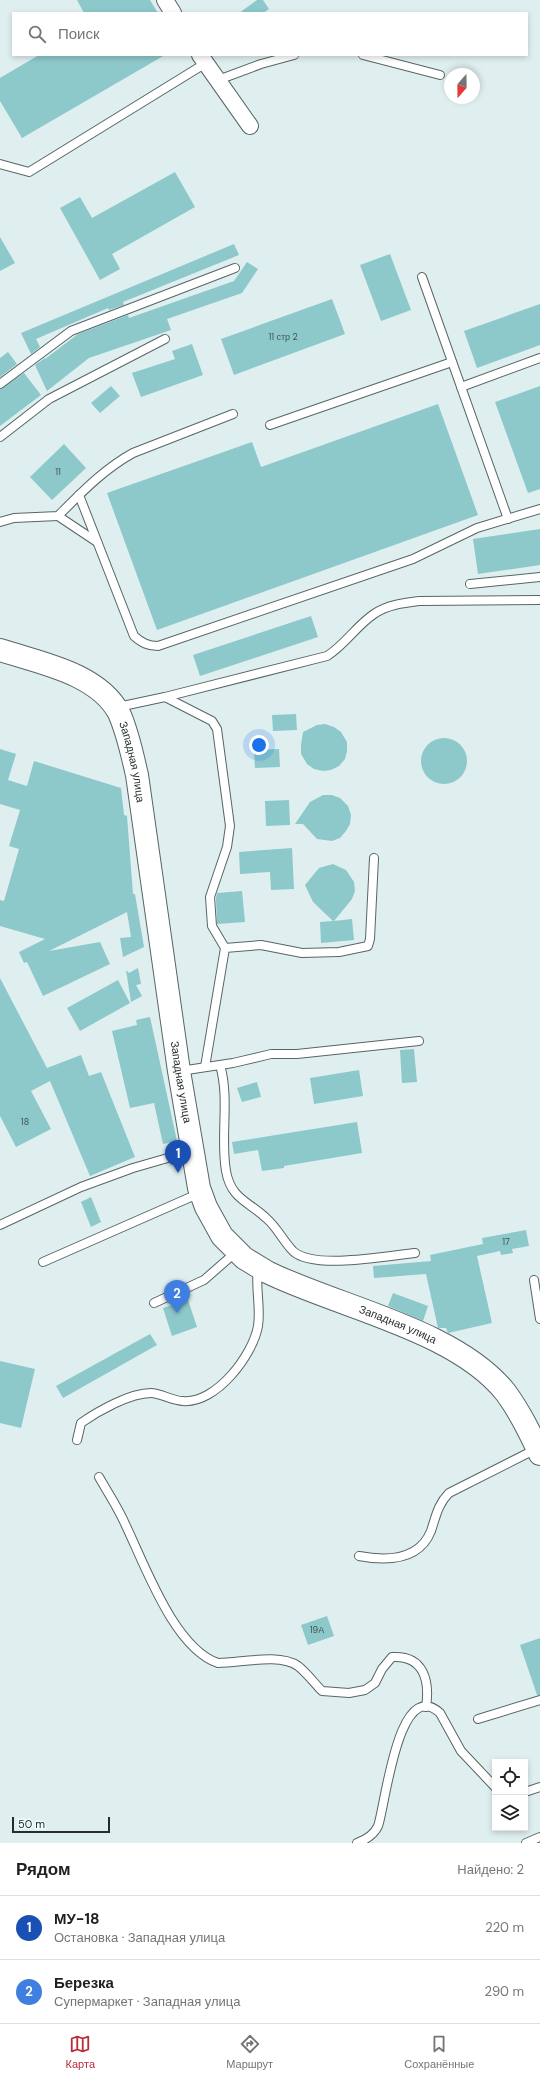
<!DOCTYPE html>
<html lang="ru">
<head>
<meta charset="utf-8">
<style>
  :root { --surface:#fff; --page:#f6f6f6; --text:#202124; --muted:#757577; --line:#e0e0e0; --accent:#bd2c3d }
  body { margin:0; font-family:"DM Sans",sans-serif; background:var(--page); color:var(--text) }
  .controls { position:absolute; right:12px; bottom:12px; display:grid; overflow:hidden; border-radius:0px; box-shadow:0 2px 6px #0003 }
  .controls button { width:36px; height:36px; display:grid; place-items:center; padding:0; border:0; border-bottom:1px solid var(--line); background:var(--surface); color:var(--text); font:20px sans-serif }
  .compass { position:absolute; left:444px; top:68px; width:36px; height:36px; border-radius:50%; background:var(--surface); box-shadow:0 2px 6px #0003; rotate:200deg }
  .scale { position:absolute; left:12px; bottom:10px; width:98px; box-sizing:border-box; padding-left:4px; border:2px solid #262c2c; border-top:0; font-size:11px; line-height:14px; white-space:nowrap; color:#262c2c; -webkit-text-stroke:3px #ecfdfd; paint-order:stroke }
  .you { position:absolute; left:259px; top:745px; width:14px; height:14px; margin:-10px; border:3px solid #fff; border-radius:50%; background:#1a73e8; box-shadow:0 0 0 6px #1a73e833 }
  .badge { display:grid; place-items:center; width:26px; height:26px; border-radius:50%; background:var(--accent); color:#fff; font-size:13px; font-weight:700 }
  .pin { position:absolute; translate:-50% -33px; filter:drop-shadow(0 1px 2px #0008) }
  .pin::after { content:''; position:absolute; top:21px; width:14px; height:12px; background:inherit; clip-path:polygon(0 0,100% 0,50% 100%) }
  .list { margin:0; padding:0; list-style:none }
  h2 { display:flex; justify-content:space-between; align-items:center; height:52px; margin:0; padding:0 16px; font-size:17px }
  h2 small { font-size:13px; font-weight:400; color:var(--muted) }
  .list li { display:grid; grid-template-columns:26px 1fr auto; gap:12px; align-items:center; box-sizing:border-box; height:64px; padding:0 16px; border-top:1px solid var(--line) }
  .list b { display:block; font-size:15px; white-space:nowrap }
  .list p { margin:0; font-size:13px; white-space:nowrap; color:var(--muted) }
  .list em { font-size:13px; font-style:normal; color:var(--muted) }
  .icon { flex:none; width:22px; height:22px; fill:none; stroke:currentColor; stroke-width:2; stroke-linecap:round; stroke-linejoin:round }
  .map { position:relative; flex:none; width:540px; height:1843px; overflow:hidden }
  .search { position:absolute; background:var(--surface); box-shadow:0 2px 6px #0003; left:12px; right:12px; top:12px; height:44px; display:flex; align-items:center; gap:10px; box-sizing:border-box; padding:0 14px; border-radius:0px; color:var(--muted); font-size:15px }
  .sheet { height:180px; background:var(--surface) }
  nav { display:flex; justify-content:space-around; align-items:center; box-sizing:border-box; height:56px; border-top:1px solid var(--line); background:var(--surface); font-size:11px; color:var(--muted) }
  nav a { display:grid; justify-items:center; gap:2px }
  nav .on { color:var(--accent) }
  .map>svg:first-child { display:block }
  .building { fill:#8dc8cb }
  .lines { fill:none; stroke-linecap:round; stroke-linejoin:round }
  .lane-casing { stroke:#576566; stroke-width:10 }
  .street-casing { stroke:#576566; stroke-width:18 }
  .secondary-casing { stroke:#576566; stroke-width:24 }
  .lane { stroke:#fff; stroke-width:8 }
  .street { stroke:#fff; stroke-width:16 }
  .secondary { stroke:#fff; stroke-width:22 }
  .labels { text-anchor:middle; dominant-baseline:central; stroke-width:3; stroke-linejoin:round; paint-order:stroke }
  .number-label { font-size:9px; fill:#405354 }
  .street-label { font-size:11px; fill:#262c2c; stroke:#ecfdfd }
</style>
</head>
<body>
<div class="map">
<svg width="540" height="1843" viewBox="0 0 540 1843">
  <rect width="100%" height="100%" fill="#dfeff0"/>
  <g class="building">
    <polygon points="77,0 150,0 158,13 84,13"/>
    <polygon points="257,0 263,0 269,9 263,13 239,13"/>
    <polygon points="39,55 165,55 22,138 0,101 0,78"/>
    <polygon points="175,172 195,207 112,254 120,269 100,280 60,208 80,197 92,218"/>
    <polygon points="0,237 15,263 0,271"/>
    <polygon points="234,244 239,255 123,302 124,305 109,310 108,308 36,339 40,347 31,354 21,333"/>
    <polygon points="390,254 411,310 381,321 360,265"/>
    <polygon points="247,262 258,269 242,293 167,319 171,330 89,358 47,391 35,365 45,358 45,359 78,334 128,315 129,318 234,281"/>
    <polygon points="332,299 345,334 234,375 221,339"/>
    <polygon points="540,304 540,345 477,368 464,331"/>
    <polygon points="192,344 203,375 141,397 132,373 175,359 172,351"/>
    <polygon points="8,352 17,364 0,377 0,358"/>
    <polygon points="24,373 41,395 0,426 0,389"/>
    <polygon points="111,386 120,396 100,413 91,403"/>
    <polygon points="540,386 540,489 528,493 495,402"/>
    <polygon points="438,404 478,515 157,630 107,493 252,442 261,467"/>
    <polygon points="64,444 86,468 52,500 30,477"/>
    <polygon points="540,529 540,565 478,574 473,539"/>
    <polygon points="311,616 318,637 200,676 193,655"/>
    <polygon points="296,714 297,730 273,731 272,715"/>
    <polygon points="325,724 334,727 341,732 347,742 347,751 345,759 339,766 331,770 323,771 314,769 307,764 301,754 301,745 303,732 317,725"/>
    <circle cx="444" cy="761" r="23"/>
    <polygon points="0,749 16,754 8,780 27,786 34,761 121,788 124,815 127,816 133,894 135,894 144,947 123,957 120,938 131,937 127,912 49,951 100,942 110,964 43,996 27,962 24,963 19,952 45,939 0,926 0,900 4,901 19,849 9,846 20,810 0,804"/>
    <polygon points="279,749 280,767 255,768 254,750"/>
    <polygon points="323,795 332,795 340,798 348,806 351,815 350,824 346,831 340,838 332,841 317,839 303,824 295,824 310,802"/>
    <polygon points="289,800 290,825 266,826 265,801"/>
    <polygon points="292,848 294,889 271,890 270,872 240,874 239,852"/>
    <polygon points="333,864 346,870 354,882 355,891 352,899 334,921 352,919 354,940 321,943 320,922 333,921 313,902 305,885 319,868"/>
    <polygon points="242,891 245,922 217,924 216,898 217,893"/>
    <polygon points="138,968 141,984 136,985 142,996 131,1002 126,970 129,973"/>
    <polygon points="0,978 47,1068 81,1055 89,1076 101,1072 135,1157 90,1176 50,1081 31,1091 51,1129 16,1147 0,1116"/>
    <polygon points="118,980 130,1003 80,1031 67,1008"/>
    <polygon points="150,1017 177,1141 163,1144 154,1103 130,1108 112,1031 137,1025 136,1020"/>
    <polygon points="414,1049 417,1082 402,1083 400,1050"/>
    <polygon points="359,1070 363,1096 314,1104 310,1078"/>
    <polygon points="257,1082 261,1097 242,1102 237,1088"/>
    <polygon points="357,1122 362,1153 284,1166 284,1168 262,1171 258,1150 234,1154 232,1142"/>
    <polygon points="91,1197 101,1222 91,1227 81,1202"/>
    <polygon points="526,1230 529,1246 512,1249 513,1253 501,1255 500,1251 477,1256 492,1323 448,1333 446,1328 438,1328 426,1274 374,1278 373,1266 431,1261 430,1255 483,1244 482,1238"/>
    <polygon points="393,1293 428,1306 423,1321 388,1306"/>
    <polygon points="188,1300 197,1327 172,1336 163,1308"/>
    <polygon points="150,1334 157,1345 63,1398 56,1386"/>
    <polygon points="0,1361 35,1369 21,1428 0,1423"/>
    <polygon points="327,1616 334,1636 308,1645 301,1625"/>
    <polygon points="540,1638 540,1695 537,1695 520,1645"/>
  </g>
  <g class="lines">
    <g class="lane-casing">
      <g id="lane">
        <polyline points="363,55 440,75"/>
        <polyline points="218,80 261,64 294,55"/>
        <polyline points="0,164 29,172 206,63"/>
        <polyline points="422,277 508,519"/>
        <polyline points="0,384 71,331 235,268"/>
        <polyline points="461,387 540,358"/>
        <polyline points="270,425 452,362"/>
        <polyline points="0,437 49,399 165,339"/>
        <path d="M79,495L134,636C142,643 148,646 158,646L413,559L477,528L540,509"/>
        <polyline points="58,516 97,542"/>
        <path d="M0,522L14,518L58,516C82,492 104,469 133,453L233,414"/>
        <polyline points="470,584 540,577"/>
        <path d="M165,697L327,656C345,645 356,626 374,614C387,605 403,603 419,601L540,600"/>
        <polyline points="118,707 165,697 212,721 217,729 230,826 227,847 210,897 212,926 225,948"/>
        <path d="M220,1065C230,1099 220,1137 226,1171C231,1199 248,1201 266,1218C277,1227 283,1241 293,1251C313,1270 387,1256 415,1253"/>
        <polyline points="205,1067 225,948 261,945 302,953 339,952 368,946 370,939 374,858"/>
        <polyline points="180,1071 233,1063 271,1054 297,1054 419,1041"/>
        <polyline points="0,1225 81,1187 133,1168 192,1151"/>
        <polyline points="43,1262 200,1193"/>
        <polyline points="534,1280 540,1319"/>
        <polyline points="154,1303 204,1280 236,1252"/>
        <path d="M77,1440L81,1423C98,1411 130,1393 151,1393C160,1393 173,1401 183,1401C216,1404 253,1355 258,1326C261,1307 255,1287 258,1268"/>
        <path d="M99,1477C108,1493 119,1509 126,1526C145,1565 174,1648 218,1663C241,1663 279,1653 298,1666C307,1673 314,1683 322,1691L349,1693L365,1690L375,1683L382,1669L392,1657C424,1655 430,1681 426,1707"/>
        <path d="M359,1556C386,1561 419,1561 431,1531C436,1516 438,1504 449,1493L536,1449"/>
        <polyline points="478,1719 540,1700"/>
        <polyline points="525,1792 540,1787"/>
        <path d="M357,1843C365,1840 374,1835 378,1826C385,1808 398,1675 440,1713L461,1751L495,1787"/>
        <polyline points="526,1843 540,1837"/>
      </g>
    </g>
    <g class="street-casing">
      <g id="street">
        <polyline points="165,0 173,13"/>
        <polyline points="200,55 250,126"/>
      </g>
    </g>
    <g class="secondary-casing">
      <g id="secondary">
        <path id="s1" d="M0,650C39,663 98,673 119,713C128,733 132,754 137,775L179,1071L199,1188L206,1207L222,1236L244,1258L267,1272C338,1307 457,1330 506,1393C520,1412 530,1433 540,1454"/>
      </g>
    </g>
    <use href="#lane" class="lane"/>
    <use href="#street" class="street"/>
    <use href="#secondary" class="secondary"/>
  </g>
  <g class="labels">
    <g class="number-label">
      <text x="283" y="337">11 стр 2</text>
      <text x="58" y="472">11</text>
      <text x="25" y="1122">18</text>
      <text x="506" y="1242">17</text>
      <text x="317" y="1630">19А</text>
    </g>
    <g class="street-label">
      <text stroke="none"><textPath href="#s1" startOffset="189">Западная улица</textPath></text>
      <text stroke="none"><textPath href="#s1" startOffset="513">Западная улица</textPath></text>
      <text stroke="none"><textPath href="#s1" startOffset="873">Западная улица</textPath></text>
    </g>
  </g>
</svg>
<div class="controls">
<button><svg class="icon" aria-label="locate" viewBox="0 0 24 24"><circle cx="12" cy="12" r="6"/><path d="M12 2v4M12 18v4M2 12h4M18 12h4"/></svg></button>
<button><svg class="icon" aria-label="layers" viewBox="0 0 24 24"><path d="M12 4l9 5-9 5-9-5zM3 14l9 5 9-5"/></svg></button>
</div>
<svg class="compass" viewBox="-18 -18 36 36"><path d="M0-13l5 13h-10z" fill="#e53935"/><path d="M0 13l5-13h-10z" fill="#757577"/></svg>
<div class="scale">50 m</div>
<div class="you"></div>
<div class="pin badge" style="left:178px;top:1173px;background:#1a4fb4">1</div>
<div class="pin badge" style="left:177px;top:1313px;background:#3f7fe0">2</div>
<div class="search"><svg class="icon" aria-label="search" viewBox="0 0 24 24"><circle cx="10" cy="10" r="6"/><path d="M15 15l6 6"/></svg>Поиск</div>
</div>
<section class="sheet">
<h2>Рядом<small>Найдено: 2</small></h2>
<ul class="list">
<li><span class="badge" style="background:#1a4fb4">1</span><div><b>МУ-18</b><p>Остановка · Западная улица</p></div><em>220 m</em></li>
<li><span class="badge" style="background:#3f7fe0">2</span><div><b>Березка</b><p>Супермаркет · Западная улица</p></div><em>290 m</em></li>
</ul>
</section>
<nav>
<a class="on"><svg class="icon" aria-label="map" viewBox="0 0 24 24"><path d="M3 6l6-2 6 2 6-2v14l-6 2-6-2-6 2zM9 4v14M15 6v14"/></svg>Карта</a>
<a><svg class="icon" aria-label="directions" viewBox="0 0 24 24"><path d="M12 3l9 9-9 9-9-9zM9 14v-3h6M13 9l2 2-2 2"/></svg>Маршрут</a>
<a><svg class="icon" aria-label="saved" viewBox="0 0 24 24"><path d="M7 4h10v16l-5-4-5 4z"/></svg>Сохранённые</a>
</nav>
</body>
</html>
